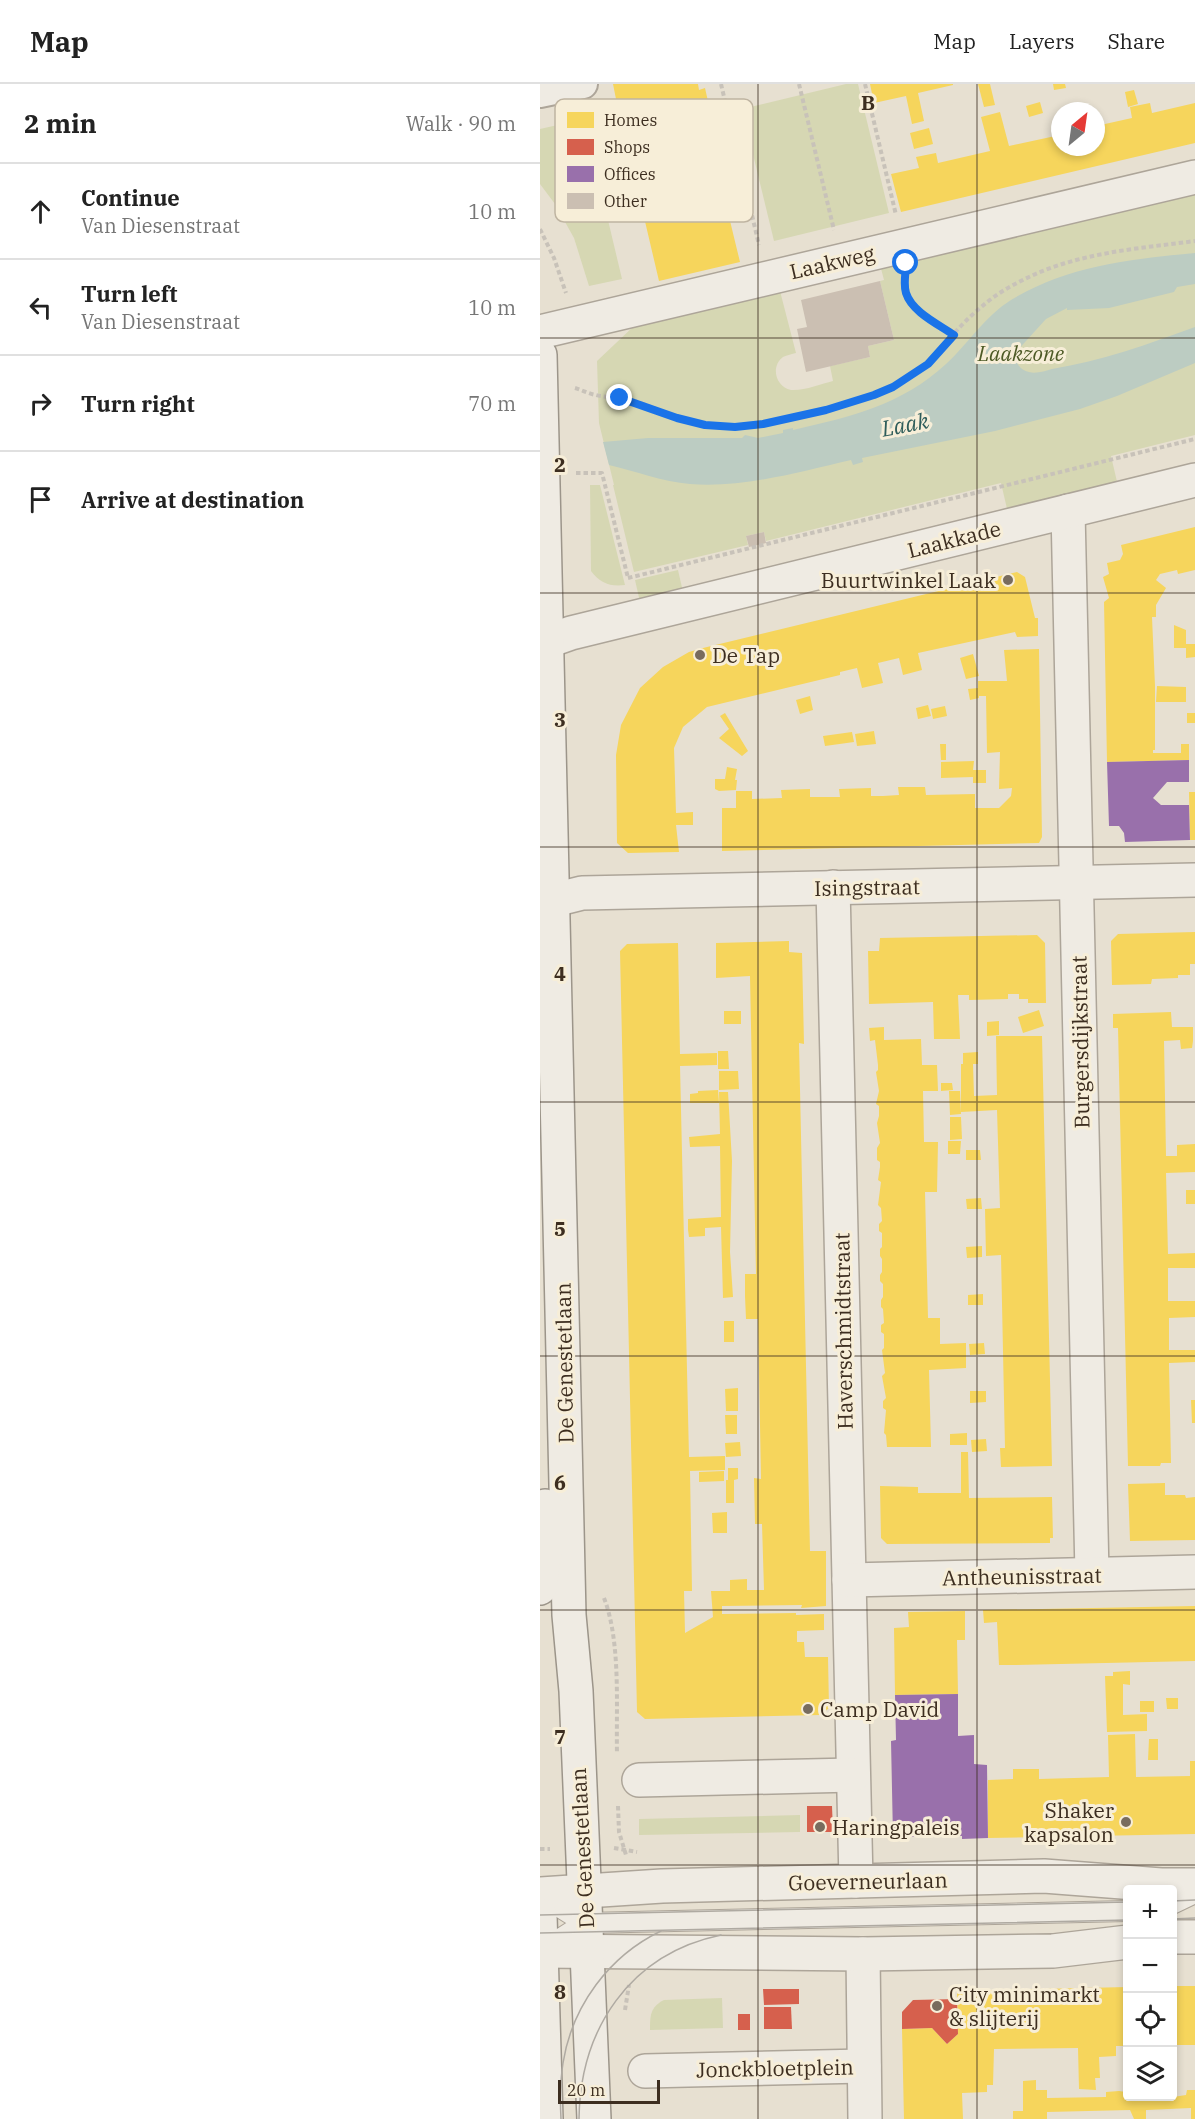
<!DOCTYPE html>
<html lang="en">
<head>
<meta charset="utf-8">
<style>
  :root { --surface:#fff; --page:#f2f2f2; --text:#222; --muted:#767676; --line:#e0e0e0 }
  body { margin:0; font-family:"IBM Plex Serif",serif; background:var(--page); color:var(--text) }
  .controls { position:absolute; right:18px; bottom:18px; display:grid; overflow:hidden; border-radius:6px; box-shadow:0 3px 9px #0003 }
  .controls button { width:54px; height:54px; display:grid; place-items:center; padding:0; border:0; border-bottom:2px solid var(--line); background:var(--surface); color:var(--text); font:30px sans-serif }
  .compass { position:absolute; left:511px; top:18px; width:54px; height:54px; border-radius:50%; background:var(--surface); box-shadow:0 3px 9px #0003; rotate:29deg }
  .scale { position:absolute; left:18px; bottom:15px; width:102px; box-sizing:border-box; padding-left:6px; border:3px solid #3d2e20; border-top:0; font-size:16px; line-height:21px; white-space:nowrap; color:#3d2e20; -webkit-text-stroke:4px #f7eed8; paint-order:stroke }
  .stop { position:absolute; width:18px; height:18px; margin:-14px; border:4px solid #1a73e8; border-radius:50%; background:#fff }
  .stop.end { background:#1a73e8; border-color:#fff; box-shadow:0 2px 6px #0008 }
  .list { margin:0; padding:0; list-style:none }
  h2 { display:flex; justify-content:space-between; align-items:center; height:78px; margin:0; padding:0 24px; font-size:26px }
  h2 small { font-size:20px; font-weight:400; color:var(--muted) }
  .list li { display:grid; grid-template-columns:39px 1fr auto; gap:18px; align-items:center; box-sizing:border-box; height:96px; padding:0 24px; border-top:2px solid var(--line) }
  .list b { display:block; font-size:22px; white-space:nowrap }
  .list p { margin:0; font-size:20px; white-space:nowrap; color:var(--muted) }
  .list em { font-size:20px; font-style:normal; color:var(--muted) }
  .icon { flex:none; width:33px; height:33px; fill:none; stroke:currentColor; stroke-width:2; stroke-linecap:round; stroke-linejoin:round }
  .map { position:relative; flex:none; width:655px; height:2035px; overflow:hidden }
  header { display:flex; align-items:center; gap:36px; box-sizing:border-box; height:84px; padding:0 30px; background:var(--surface); border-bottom:2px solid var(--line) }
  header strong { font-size:28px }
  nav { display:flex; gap:33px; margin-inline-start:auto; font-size:21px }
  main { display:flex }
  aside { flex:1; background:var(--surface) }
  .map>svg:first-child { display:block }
  .green { fill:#d6d7b3 }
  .water { fill:#bcccc2 }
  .homes { fill:#f6d55c }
  .shops { fill:#d6604d }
  .offices { fill:#9970ab }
  .building { fill:#cbbfb2 }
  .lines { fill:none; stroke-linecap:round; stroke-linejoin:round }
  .service-casing { stroke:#ada599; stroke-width:22 }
  .pedestrian-casing { stroke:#ada599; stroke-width:32 }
  .minor-casing { stroke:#ada599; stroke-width:36 }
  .tertiary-casing { stroke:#ada599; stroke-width:36 }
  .secondary-casing { stroke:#9c958a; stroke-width:36 }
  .path { stroke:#c8c2b9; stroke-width:4; stroke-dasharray:4.5 3; stroke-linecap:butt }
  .service { stroke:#efebe3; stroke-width:20 }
  .pedestrian { stroke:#efebe3; stroke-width:28 }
  .minor { stroke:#efebe3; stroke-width:33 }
  .tertiary { stroke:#efebe3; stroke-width:33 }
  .secondary { stroke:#efebe3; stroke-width:33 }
  .tram { stroke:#afaaa2; stroke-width:1.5 }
  .route { stroke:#1a73e8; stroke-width:8 }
  .grid { fill:none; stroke:#3d2e20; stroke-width:1.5; stroke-opacity:0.55 }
  .poi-dot { fill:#786c5e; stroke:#f7eed8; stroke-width:2 }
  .labels { text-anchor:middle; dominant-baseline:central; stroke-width:6; stroke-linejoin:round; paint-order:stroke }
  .street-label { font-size:21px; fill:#3d2e20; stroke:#f7eed8 }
  .park-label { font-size:21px; font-style:italic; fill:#4d5a26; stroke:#f7eed8 }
  .poi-label { font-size:21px; fill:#3d2e20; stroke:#f7eed8; text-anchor:start }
  .water-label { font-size:22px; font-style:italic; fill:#2f5d5a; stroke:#f7eed8 }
  .key { fill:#f7eed8; stroke:#bfb4a1; stroke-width:1.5 }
  .key-label { font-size:16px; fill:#3d2e20 }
  .grid-label { font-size:20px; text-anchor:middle; font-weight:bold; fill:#3d2e20; stroke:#f7eed8; stroke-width:6; stroke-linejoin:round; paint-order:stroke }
</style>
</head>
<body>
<header>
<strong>Map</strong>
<nav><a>Map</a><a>Layers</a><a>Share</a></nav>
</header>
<main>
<aside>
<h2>2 min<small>Walk · 90 m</small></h2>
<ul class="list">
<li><svg class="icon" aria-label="ahead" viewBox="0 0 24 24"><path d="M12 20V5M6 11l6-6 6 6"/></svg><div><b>Continue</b><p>Van Diesenstraat</p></div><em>10 m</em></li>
<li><svg class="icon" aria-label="left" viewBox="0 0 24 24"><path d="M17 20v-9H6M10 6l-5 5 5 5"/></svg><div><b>Turn left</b><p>Van Diesenstraat</p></div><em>10 m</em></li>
<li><svg class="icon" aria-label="right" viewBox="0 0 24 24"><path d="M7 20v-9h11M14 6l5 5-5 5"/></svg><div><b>Turn right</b></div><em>70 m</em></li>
<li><svg class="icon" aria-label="arrive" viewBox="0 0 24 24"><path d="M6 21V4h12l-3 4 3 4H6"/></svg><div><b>Arrive at destination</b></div></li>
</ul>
</aside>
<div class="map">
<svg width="655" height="2035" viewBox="0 0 655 2035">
  <rect width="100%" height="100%" fill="#e7e0d1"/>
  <g class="green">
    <polygon points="306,0 318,0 349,129 234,157 202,25"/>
    <polygon points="44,35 82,195 49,202 34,154 15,120 0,100 0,45"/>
    <path d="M655,103V351L571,372L578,402L468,429L461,399L226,457L224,448L206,452L208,461L94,488L73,401H74L59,339L57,277L94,242L240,207L256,269C252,270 247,271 243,273C230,283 236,303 251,306C264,307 281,300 293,297L290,282L330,273L328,262L354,256L340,197L344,196L339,177Z"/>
    <path d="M50,401H60L85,501C70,503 60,499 51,487Z"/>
    <polygon points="138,486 143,508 100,518 95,496"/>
    <polygon points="260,1731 260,1748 99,1751 99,1735"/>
    <path d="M182,1914L183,1944L110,1946C110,1932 110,1923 124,1916Z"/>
  </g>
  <path class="water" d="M655,169V200L637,203L634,208L569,224L527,226V224L506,235L476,268C474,277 479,286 489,288C496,290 505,287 512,285C561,277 609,260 655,243V279L577,312L540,325L455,347L322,374L323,378L313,381L311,376C259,388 204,404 150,400C123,398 95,387 69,381L63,358L108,354H202L205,351L218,354L243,349V346L253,344V346C310,333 362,321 406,280C428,260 445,232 471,216C527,182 591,175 655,169Z"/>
  <g class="homes">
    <polygon points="73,0 158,0 159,6 165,4 174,44 168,46 200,178 119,197 88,65 78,67 69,27 78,25"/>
    <polygon points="330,0 413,0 413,1 378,9 384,37 372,40 366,12 334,19"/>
    <polygon points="438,0 450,0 455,21 444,23"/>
    <polygon points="513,0 525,0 526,4 514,6"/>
    <polygon points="594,6 598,20 588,23 585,8"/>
    <polygon points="500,18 503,29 489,33 486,22"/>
    <polygon points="610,19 612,29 655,19 655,59 361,128 351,90 379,84 376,73 396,69 398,79 450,67 441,33 460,28 469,62 520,51 520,63 556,63 556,42 592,34 590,23"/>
    <polygon points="389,44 393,60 374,65 370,49"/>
    <polygon points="655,443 655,486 638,490 637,486 620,490 616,496 626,504 616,521 616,533 612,533 615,602 615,666 613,666 613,669 641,669 641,660 649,660 649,676 567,678 564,518 569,514 563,493 569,490 567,479 580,476 583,470 581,461"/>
    <polygon points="477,488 485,493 495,534 498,534 498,552 477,553 475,548 378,569 382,586 363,591 359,574 338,579 343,599 322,604 317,584 300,588 300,591 167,623 143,643 134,664 136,729 153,728 153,741 136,741 139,768 88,769 77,759 76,671 81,641 100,604 123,583 149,568 163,564"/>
    <polygon points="634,541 646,546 646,560 655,560 655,573 646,574 646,564 634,564"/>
    <polygon points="499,565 502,753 499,759 182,767 182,724 196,724 196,707 212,707 212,715 242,714 241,706 270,705 270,713 300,713 299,705 331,704 331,712 343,712 359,711 358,703 385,703 386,711 435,710 435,724 459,724 471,712 472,704 459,705 460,668 447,669 446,612 439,612 439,614 430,616 428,605 438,604 438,597 467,597 464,566"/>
    <polygon points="433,570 439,592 426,595 420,574"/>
    <polygon points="617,602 646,603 646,618 616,618"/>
    <polygon points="270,612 273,626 260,630 256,616"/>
    <polygon points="388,621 391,632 378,635 376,624"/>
    <polygon points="405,622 407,632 393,635 391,625"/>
    <polygon points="185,629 208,667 202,672 179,654 189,645 180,632"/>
    <rect x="647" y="629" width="8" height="10"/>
    <polygon points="334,647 336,660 317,662 315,650"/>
    <polygon points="312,648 314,658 285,662 283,652"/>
    <polygon points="400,660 406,660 406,676 401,676"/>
    <polygon points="434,677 433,686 446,686 446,699 433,699 433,693 401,694 401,678"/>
    <polygon points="187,683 197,685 195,696 197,696 196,706 179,707 175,705 175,695 185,695"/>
    <polygon points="649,708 655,708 655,756 650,756"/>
    <polygon points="655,848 655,880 650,880 650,891 638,891 638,894 612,895 611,900 572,901 571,857 578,850"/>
    <polygon points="497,851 505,859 506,919 488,919 488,915 479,915 479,910 468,910 468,915 429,916 429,911 418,911 420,955 394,955 393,918 329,920 328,867 339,867 340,854"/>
    <polygon points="249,857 249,868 262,869 264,960 259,959 270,1467 286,1467 286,1522 261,1524 262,1521 182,1522 182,1530 256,1529 256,1531 284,1530 284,1546 257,1547 257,1558 264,1558 265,1573 288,1573 289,1624 281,1631 105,1635 97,1628 80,867 87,860 138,859 140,970 177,969 177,981 140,982 149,1373 185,1372 185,1386 150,1387 152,1507 144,1507 145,1549 173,1533 171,1507 190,1507 190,1496 207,1495 207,1506 224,1506 222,1440 215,1440 214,1394 221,1395 218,1235 206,1235 205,1212 205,1190 216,1190 210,892 176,894 176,859"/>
    <polygon points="499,926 504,942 483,949 478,933"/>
    <rect x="184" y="927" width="17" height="13"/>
    <polygon points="631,928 632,943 653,943 653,957 652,964 641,965 640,956 624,957 626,1072 637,1072 637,1061 655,1060 655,1088 626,1089 628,1170 655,1169 655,1184 628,1184 628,1217 655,1217 655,1233 629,1234 629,1266 655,1266 655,1278 629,1279 631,1379 621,1379 620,1382 588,1382 578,944 573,944 573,930"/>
    <polygon points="459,937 459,951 447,952 447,938"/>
    <polygon points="344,943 344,956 381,955 382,981 397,981 398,1007 383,1007 384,1058 398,1058 397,1108 385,1108 388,1234 400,1234 400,1260 426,1259 426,1284 389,1286 391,1363 347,1363 346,1351 344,1349 346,1326 343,1324 343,1317 346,1314 342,1292 345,1289 342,1266 344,1264 344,1250 341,1248 341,1241 344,1239 343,1225 341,1223 341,1216 343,1213 343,1200 340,1197 340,1191 342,1188 342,1175 340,1172 340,1165 342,1163 342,1149 339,1147 339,1140 342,1137 341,1124 338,1121 341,1098 338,1096 340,1083 340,1078 337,1076 337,1064 340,1059 337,1039 339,1032 339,1022 336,1020 339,1007 336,988 338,986 338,981 335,956 330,957 329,944"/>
    <polygon points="456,952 502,952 512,1382 461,1383 460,1364 465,1364 461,1171 446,1172 445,1125 460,1124 457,1026 421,1028 421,980 423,980 423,969 438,968 438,980 433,980 434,1012 457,1011"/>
    <polygon points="178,967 188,967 189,985 178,985"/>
    <polygon points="179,987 198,987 199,1005 179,1006"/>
    <polygon points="401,999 412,999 413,1006 401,1007"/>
    <polygon points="178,1006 179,1019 150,1019 150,1010 158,1009 158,1007"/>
    <polygon points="409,1007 420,1007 421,1030 410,1031"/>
    <polygon points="179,1008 188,1008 192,1077 190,1168 193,1213 183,1214 181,1143 165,1144 165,1152 149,1153 148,1146 148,1135 181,1133 180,1062 150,1063 149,1053 180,1050"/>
    <polygon points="410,1033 421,1033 422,1055 410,1056"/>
    <polygon points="408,1057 421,1057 420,1070 408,1070"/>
    <polygon points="426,1066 440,1066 441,1076 426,1076"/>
    <rect x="646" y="1106" width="9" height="14"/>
    <polygon points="441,1114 442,1125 427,1125 426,1115"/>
    <polygon points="442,1162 442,1173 427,1174 426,1163"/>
    <polygon points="443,1210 443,1221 428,1221 428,1211"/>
    <rect x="184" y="1237" width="10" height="21"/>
    <polygon points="444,1259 445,1270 430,1271 429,1260"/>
    <polygon points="198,1304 198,1327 186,1327 185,1305"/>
    <polygon points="430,1307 446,1307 446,1318 430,1319"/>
    <polygon points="651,1316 655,1316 655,1339 652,1339"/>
    <polygon points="185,1331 197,1331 197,1350 186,1350"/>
    <polygon points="427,1349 427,1361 410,1361 410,1350"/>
    <polygon points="446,1355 447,1367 432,1368 431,1356"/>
    <polygon points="200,1358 201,1372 186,1373 185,1359"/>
    <polygon points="421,1368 428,1368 429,1414 512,1413 513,1454 510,1454 510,1459 347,1460 341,1454 340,1402 378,1403 378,1409 421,1409"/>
    <polygon points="188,1384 198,1384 198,1395 194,1396 194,1419 186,1419 186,1396 188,1396"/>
    <polygon points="184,1387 184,1397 159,1398 159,1388"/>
    <polygon points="625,1399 625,1411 645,1411 646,1414 655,1413 655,1456 590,1457 588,1400"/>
    <polygon points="187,1428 187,1449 173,1449 172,1429"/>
    <polygon points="655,1522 655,1577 476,1581 459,1581 457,1538 444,1539 443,1526"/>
    <polygon points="425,1527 425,1556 417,1556 418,1610 355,1611 354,1544 369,1543 368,1528"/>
    <polygon points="590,1587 590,1601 583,1600 583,1631 607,1630 607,1647 567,1648 565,1592 573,1592 573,1588"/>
    <polygon points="626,1614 638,1614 638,1625 627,1625"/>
    <rect x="600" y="1617" width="14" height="11"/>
    <polygon points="595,1650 596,1693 650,1692 650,1677 655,1677 655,1750 448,1754 448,1696 473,1695 473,1685 499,1685 499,1695 569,1693 568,1651"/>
    <polygon points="609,1655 618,1655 618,1676 608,1676"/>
    <rect x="633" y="1902" width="22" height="59"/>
    <polygon points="588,1903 588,1962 576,1962 576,1972 559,1973 560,1994 555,1994 556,2006 539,2005 538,1964 454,1965 453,2001 447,2001 447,2008 422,2009 423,2035 364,2035 362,1945 392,1944 407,1960 418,1950 417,1907"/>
    <polygon points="496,1996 496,2006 507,2006 507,2014 566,2013 566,2008 579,2007 586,2008 587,2012 633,2013 646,2011 647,2006 655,2006 655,2035 651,2035 651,2024 606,2026 606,2035 594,2035 590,2026 507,2028 507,2035 473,2035 473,2027 483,2027 483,1997"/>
  </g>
  <g class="shops">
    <polygon points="267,1722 292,1722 293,1748 267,1748"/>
    <polygon points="223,1905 259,1905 259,1920 224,1921"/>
    <polygon points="417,1915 418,1950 407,1960 392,1944 362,1945 362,1928 373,1916"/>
    <polygon points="224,1923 251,1923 252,1945 224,1945"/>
    <rect x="198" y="1930" width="12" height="16"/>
  </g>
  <g class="offices">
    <polygon points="649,676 649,698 627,698 613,714 621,721 649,721 650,756 585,758 584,749 579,742 569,742 567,678"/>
    <polygon points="418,1610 418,1652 434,1651 434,1680 447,1681 448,1754 422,1755 422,1752 353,1753 351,1657 356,1656 355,1611"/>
  </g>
  <g class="building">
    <polygon points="340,197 354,256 328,262 330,273 266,288 257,245 267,243 261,216"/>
    <polygon points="224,448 226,459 209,463 206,452"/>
  </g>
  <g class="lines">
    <g class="service-casing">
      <g id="service">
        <polyline points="0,1811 45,1839"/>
        <polyline points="632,1820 655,1809"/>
        <polyline points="4,1865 45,1839 588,1827"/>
      </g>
    </g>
    <g class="pedestrian-casing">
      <polyline id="pedestrian" points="0,9 43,0"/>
    </g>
    <g class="minor-casing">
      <g id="minor">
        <polyline points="0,248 655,93"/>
        <polyline points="528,427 552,1490"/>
        <polyline points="0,560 31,549 655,396"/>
        <polyline points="293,803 316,1797"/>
        <polyline points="0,817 14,816 42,809 655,796"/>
        <polyline points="309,1496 655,1488"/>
        <polyline points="99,1696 313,1691"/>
        <polyline points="323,1870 325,2035"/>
        <polyline points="105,1987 324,1982"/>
      </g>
    </g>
    <g class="tertiary-casing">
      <g id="tertiary">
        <polyline points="0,1810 122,1802 504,1792 621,1801 655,1801"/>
        <polyline points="632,1853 655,1853"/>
        <polyline points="0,1867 323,1870 513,1867 588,1858"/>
      </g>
    </g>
    <g class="secondary-casing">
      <g id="secondary">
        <polyline points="0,271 29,1531 36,1607 54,2035"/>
        <polyline points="0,1504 5,1467 5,1422"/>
        <polyline points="0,1831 6,2035"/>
      </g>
    </g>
    <g class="path">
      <polyline points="181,0 219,161"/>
      <polyline points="259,0 294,146"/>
      <polyline points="325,0 356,131"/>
      <polyline points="0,145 14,174 26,209"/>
      <path d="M365,197C365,224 393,237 414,251"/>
      <path d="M35,304C42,306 49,310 56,311C67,314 78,312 88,315C114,322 138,337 165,341C218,348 336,319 378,288C391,278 399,267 409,255C429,232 452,211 479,198C533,169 595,165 655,157"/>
      <polyline points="36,389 62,389 88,494"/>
      <polyline points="88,494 655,355"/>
      <path d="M64,1514C81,1558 76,1622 77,1670"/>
      <polyline points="78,1722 79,1748 86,1771"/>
      <polyline points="74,1764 97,1768"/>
      <polyline points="0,1765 10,1765"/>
      <polyline points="85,1926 89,1901"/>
    </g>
    <use href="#service" class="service"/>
    <use href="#pedestrian" class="pedestrian"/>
    <use href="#minor" class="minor"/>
    <use href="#tertiary" class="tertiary"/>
    <use href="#secondary" class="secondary"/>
    <g class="tram">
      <polyline points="632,1817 655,1816"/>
      <polyline points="0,1831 588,1818"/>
      <polyline points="632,1835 655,1834"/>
      <polyline points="0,1849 588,1836"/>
      <path d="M21,2035C20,2016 20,1998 23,1979C32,1922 69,1872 121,1847"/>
      <path d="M39,2035C40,1945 90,1870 181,1851"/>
    </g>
  </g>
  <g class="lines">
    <path class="route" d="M80,314L137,334L165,341L195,343L223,340L286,326L334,311L353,303L388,280L414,251C398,240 372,228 366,209C363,200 366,189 366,179"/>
  </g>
  <path class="grid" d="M218,0V2035M437,0V2035M0,254H655M0,509H655M0,763H655M0,1018H655M0,1272H655M0,1526H655M0,1781H655"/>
  <g class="poi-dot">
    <circle cx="468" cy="496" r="6"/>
    <circle cx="160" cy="571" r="6"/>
    <circle cx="268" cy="1625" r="6"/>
    <circle cx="586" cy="1738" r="6"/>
    <circle cx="280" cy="1743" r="6"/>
    <circle cx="397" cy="1922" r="6"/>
  </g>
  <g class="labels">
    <g class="street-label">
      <text transform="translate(292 178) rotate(-13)">Laakweg</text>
      <text transform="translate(414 455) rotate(-14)">Laakkade</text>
      <text transform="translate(327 803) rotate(-1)">Isingstraat</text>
      <text transform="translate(540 958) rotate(-91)">Burgersdijkstraat</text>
      <text transform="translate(303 1247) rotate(-91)">Haverschmidtstraat</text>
      <text transform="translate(24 1279) rotate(-91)">De Genestetlaan</text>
      <text transform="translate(482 1492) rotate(-1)">Antheunisstraat</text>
      <text transform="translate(42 1764) rotate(-93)">De Genestetlaan</text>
      <text transform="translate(328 1797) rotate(-1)">Goeverneurlaan</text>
      <text transform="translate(235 1984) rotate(-1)">Jonckbloetplein</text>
    </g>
    <g class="park-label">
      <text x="481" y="269">Laakzone</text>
    </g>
    <g class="poi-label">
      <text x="456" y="496" text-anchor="end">Buurtwinkel Laak</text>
      <text x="172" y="571">De Tap</text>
      <text x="280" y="1625">Camp David</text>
      <text x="574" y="1726" text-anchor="end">Shaker<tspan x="574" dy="24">kapsalon</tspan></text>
      <text x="292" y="1743">Haringpaleis</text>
      <text x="409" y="1910">City minimarkt<tspan x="409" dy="24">&amp; slijterij</tspan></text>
    </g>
    <g class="water-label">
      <text transform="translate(365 340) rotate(-11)">Laak</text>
    </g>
  </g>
  <rect x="15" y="15" width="198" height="123" rx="9" class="key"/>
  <rect x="27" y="28" width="27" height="16" fill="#f6d55c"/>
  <rect x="27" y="55" width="27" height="16" fill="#d6604d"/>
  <rect x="27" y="82" width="27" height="16" fill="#9970ab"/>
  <rect x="27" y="109" width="27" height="16" fill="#cbbfb2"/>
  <g class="key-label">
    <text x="64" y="42">Homes</text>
    <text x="64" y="69">Shops</text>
    <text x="64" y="96">Offices</text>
    <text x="64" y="123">Other</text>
  </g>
  <g class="grid-label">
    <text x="328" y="26">B</text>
    <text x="20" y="388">2</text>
    <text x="20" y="643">3</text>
    <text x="20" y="897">4</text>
    <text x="20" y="1152">5</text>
    <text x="20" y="1406">6</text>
    <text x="20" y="1660">7</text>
    <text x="20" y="1915">8</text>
  </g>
</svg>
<div class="controls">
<button>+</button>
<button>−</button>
<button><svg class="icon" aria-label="locate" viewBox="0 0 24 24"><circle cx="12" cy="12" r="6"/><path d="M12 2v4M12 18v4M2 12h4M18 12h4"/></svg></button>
<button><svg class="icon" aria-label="layers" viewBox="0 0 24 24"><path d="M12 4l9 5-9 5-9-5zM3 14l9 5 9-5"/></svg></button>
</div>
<svg class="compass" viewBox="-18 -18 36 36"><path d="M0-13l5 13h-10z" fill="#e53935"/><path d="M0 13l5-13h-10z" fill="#767676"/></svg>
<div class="scale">20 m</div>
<div class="stop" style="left:366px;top:179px"></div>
<div class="stop end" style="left:80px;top:314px"></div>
</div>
</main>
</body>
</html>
